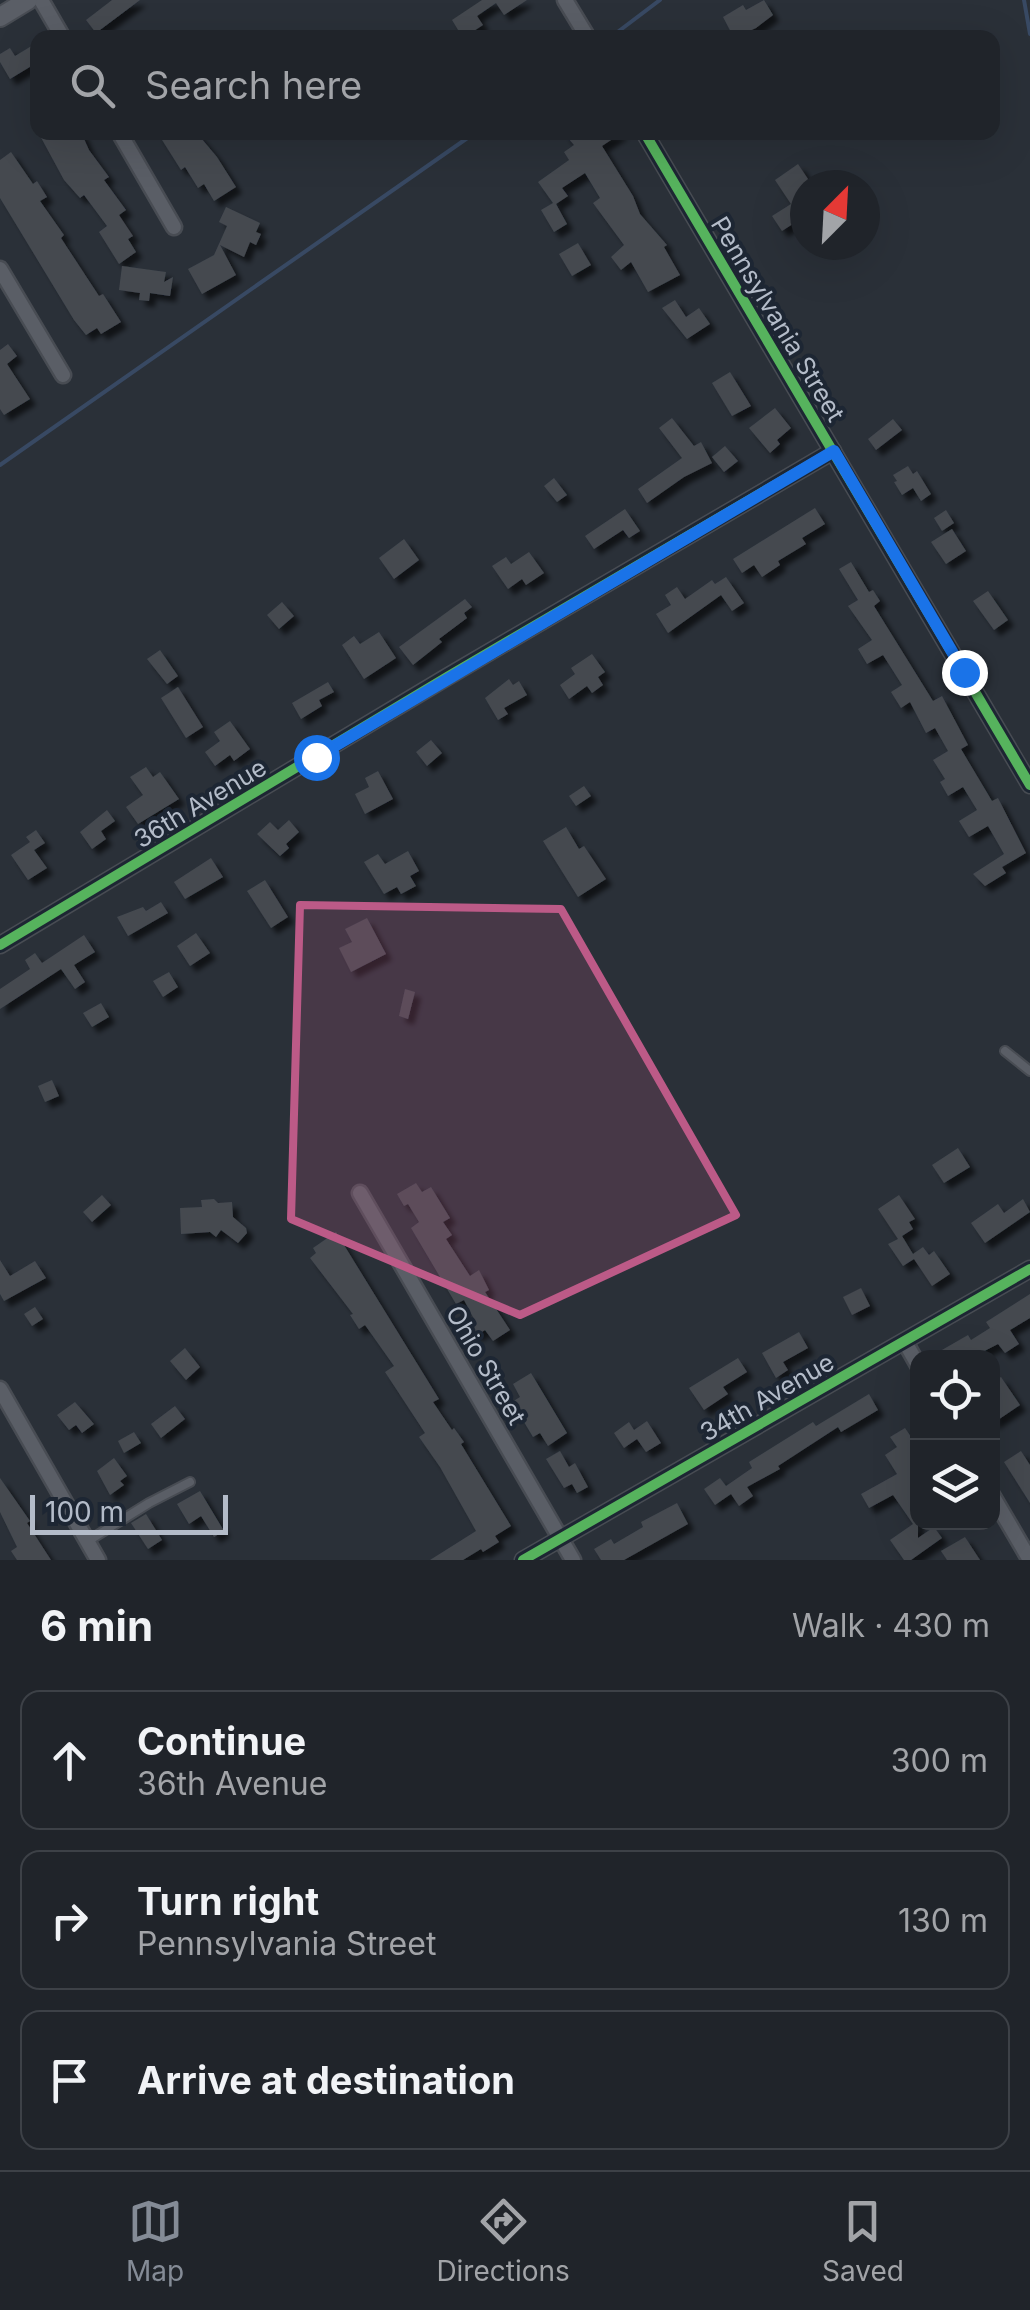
<!DOCTYPE html>
<html lang="en">
<head>
<meta charset="utf-8">
<style>
  :root { --surface:#20242a; --page:#2d3036; --text:#f1f3f6; --muted:#a2a4a8; --line:#3d4147; --accent:#848b96 }
  body { margin:0; font-family:Inter,sans-serif; background:var(--page); color:var(--text) }
  .controls { position:absolute; right:30px; bottom:30px; display:grid; overflow:hidden; border-radius:20px; box-shadow:0 10px 40px #0002 }
  .controls button { width:90px; height:90px; display:grid; place-items:center; padding:0; border:0; border-bottom:2px solid var(--line); background:var(--surface); color:var(--text); font:50px sans-serif }
  .compass { position:absolute; left:790px; top:170px; width:90px; height:90px; border-radius:50%; background:var(--surface); box-shadow:0 10px 40px #0002; rotate:24deg }
  .scale { position:absolute; left:30px; bottom:25px; width:198px; box-sizing:border-box; padding-left:10px; border:5px solid #b4bcc9; border-top:0; font-size:28px; line-height:35px; white-space:nowrap; color:#b4bcc9; -webkit-text-stroke:8px #1d2633; paint-order:stroke }
  .stop { position:absolute; width:30px; height:30px; margin:-22px; border:8px solid #1a73e8; border-radius:50%; background:#fff }
  .stop.end { background:#1a73e8; border-color:#fff; box-shadow:0 2px 10px #0008 }
  .list { margin:0; padding:0; list-style:none }
  h2 { display:flex; justify-content:space-between; align-items:center; height:130px; margin:0; padding:0 40px; font-size:42px }
  h2 small { font-size:32px; font-weight:400; color:var(--muted) }
  .list li { display:grid; grid-template-columns:65px 1fr auto; gap:30px; align-items:center; box-sizing:border-box; height:140px; margin:0 20px 20px; padding:0 20px; border:2px solid var(--line); border-radius:20px }
  .list b { display:block; font-size:38px; white-space:nowrap }
  .list p { margin:0; font-size:32px; white-space:nowrap; color:var(--muted) }
  .list em { font-size:32px; font-style:normal; color:var(--muted) }
  .icon { flex:none; width:55px; height:55px; fill:none; stroke:currentColor; stroke-width:2; stroke-linecap:round; stroke-linejoin:round }
  .map { position:relative; flex:none; width:1030px; height:1560px; overflow:hidden }
  .search { position:absolute; background:var(--surface); box-shadow:0 10px 40px #0002; left:30px; right:30px; top:30px; height:110px; display:flex; align-items:center; gap:25px; box-sizing:border-box; padding:0 35px; border-radius:20px; color:var(--muted); font-size:38px }
  .sheet { height:610px; background:var(--surface) }
  nav { display:flex; justify-content:space-around; align-items:center; box-sizing:border-box; height:140px; border-top:2px solid var(--line); background:var(--surface); font-size:28px; color:var(--muted) }
  nav a { display:grid; justify-items:center; gap:5px }
  nav .on { color:var(--accent) }
  .map>svg:first-child { display:block }
  .lines { fill:none; stroke-linecap:round; stroke-linejoin:round }
  .stream { stroke:#384963; stroke-width:4 }
  .building { fill:#444950; filter:url(#shadow) }
  .service-casing { stroke:#484c53; stroke-width:12 }
  .minor-casing { stroke:#484c53; stroke-width:19 }
  .tertiary-casing { stroke:#484c53; stroke-width:22 }
  .service { stroke:#5a5e66; stroke-width:8 }
  .minor { stroke:#5a5e66; stroke-width:14 }
  .tertiary { stroke:#5a5e66; stroke-width:18 }
  .cycleway-casing { stroke:#1d2633; stroke-width:16 }
  .cycleway { stroke:#56b35d; stroke-width:10 }
  .route { stroke:#1a73e8; stroke-width:12 }
  .marked { fill:#bc5a87; fill-opacity:0.2; stroke:#bc5a87; stroke-width:8; stroke-linejoin:round }
  .labels { text-anchor:middle; dominant-baseline:central; stroke-width:8; stroke-linejoin:round; paint-order:stroke }
  .street-label { font-size:25px; fill:#b4bcc9; stroke:#1d2633 }
</style>
</head>
<body>
<div class="map">
<svg width="1030" height="1560" viewBox="0 0 1030 1560">
  <defs>
    <filter id="shadow"><feDropShadow dx="6" dy="6" stdDeviation="2.5" flood-color="#0009"/></filter>
  </defs>
  <rect width="100%" height="100%" fill="#2a3038"/>
  <g class="lines">
    <g class="stream">
      <polyline points="1024,0 1030,34"/>
      <polyline points="611,37 660,0"/>
      <polyline points="0,465 476,132"/>
    </g>
  </g>
  <g class="building">
    <polygon points="112,0 140,0 96,33 86,20"/>
    <polygon points="482,0 527,0 504,15 496,3 477,16 483,25 463,38 452,20"/>
    <polygon points="764,0 773,15 756,28 734,38 723,17 743,5 746,10"/>
    <polygon points="38,42 38,62 10,79 0,62 0,54 10,48 15,56"/>
    <polygon points="38,132 81,132 89,150 109,177 104,180 126,210 119,215 133,236 128,239 136,252 119,264 99,232 107,226 84,195 80,198 64,180"/>
    <polygon points="157,132 196,132 217,157 236,187 214,201 204,184 198,188 185,167 181,170"/>
    <polygon points="563,132 623,132 602,146 633,196 640,214 667,245 664,247 680,275 648,292 631,262 621,270 611,257 624,245 593,203 600,198 585,173 562,188 568,196 556,204 567,224 554,232 541,210 553,203 538,182 569,160 564,152 574,145"/>
    <polygon points="11,152 33,184 37,181 47,197 40,201 64,235 61,238 99,296 103,294 121,322 101,334 97,328 86,335 74,320 0,198 0,160"/>
    <polygon points="798,164 812,185 805,185 805,216 782,231 772,216 791,204 775,180"/>
    <polygon points="226,207 260,223 256,232 261,234 256,245 250,242 244,257 220,245 236,275 202,294 188,269 214,255 227,226 219,222"/>
    <polygon points="578,243 591,265 572,276 559,254"/>
    <polygon points="122,266 166,272 164,282 173,277 170,296 150,293 149,301 139,300 140,293 119,290"/>
    <polygon points="675,300 686,317 699,308 710,324 687,339 662,308"/>
    <polygon points="8,344 17,356 7,364 30,399 4,415 0,409 0,350"/>
    <polygon points="730,372 751,406 732,416 712,383"/>
    <polygon points="775,408 791,428 777,440 780,444 770,453 749,428"/>
    <polygon points="672,418 694,446 701,442 712,463 684,477 647,503 638,489 682,458 659,428"/>
    <polygon points="893,419 902,430 876,450 868,439"/>
    <polygon points="725,446 738,461 724,472 712,457"/>
    <polygon points="908,466 913,474 917,471 931,494 921,501 913,488 902,495 894,482 897,481 893,475"/>
    <polygon points="554,478 567,495 557,502 544,486"/>
    <polygon points="815,508 825,524 802,538 806,544 778,561 780,565 762,577 754,565 742,573 733,559"/>
    <polygon points="625,509 640,531 629,538 623,530 594,549 585,536"/>
    <polygon points="946,510 954,523 942,531 934,518"/>
    <polygon points="952,529 966,551 946,564 931,542"/>
    <polygon points="404,539 419,560 394,579 379,558"/>
    <polygon points="529,552 544,573 526,585 522,579 508,589 492,566 506,557 511,564"/>
    <polygon points="851,562 869,592 873,590 880,601 874,606 933,701 942,696 968,745 961,749 992,801 998,798 1026,853 1002,867 1006,873 985,886 973,874 1004,854 988,826 969,837 959,821 977,810 963,787 948,796 940,782 945,779 933,760 948,751 935,728 926,733 910,702 901,708 891,692 902,685 883,655 867,664 858,649 872,640 848,606 858,600 839,569"/>
    <polygon points="726,577 744,603 732,611 721,595 668,633 656,614 671,605 665,595 677,587 685,599 712,580 715,584"/>
    <polygon points="988,591 1008,620 994,630 973,601"/>
    <polygon points="465,599 472,607 464,613 467,618 439,639 442,642 413,665 399,647"/>
    <polygon points="282,602 294,616 279,629 267,615"/>
    <polygon points="379,632 396,658 364,679 342,645 354,636 360,644"/>
    <polygon points="160,650 178,676 167,684 147,659"/>
    <polygon points="592,654 605,672 598,677 603,685 592,693 587,686 569,699 560,685 575,674 571,668"/>
    <polygon points="509,679 513,685 519,681 527,695 504,708 508,714 498,720 485,698"/>
    <polygon points="328,682 334,692 319,700 322,706 301,719 292,703"/>
    <polygon points="178,687 203,727 186,738 161,698"/>
    <polygon points="230,721 250,749 234,761 230,755 215,766 205,752 220,741 214,732"/>
    <polygon points="431,740 442,753 427,766 416,752"/>
    <polygon points="146,767 153,777 160,772 179,799 138,824 126,807 143,795 130,777"/>
    <polygon points="378,771 393,799 365,814 355,794 369,787 365,778"/>
    <polygon points="584,786 591,796 576,806 569,796"/>
    <polygon points="107,810 115,821 101,831 106,839 92,849 80,832"/>
    <polygon points="289,820 299,832 286,844 289,848 280,856 257,834 270,822 278,830"/>
    <polygon points="566,827 579,849 584,846 606,879 578,897 543,841"/>
    <polygon points="36,830 45,843 34,850 47,868 28,880 11,855 30,842 26,837"/>
    <polygon points="408,851 419,871 410,876 416,886 401,894 397,887 384,894 364,862 378,854 385,864"/>
    <polygon points="211,858 223,877 185,899 174,882"/>
    <polygon points="265,880 288,917 271,928 247,891"/>
    <polygon points="161,902 168,913 128,936 117,917 143,907 146,911"/>
    <polygon points="367,918 386,954 351,972 339,948 352,942 345,929"/>
    <polygon points="196,933 210,953 190,966 177,946"/>
    <polygon points="84,935 95,952 74,965 85,982 75,989 61,969 0,1009 0,989 30,969 25,960 35,953 42,963"/>
    <polygon points="169,972 178,987 163,997 153,981"/>
    <polygon points="405,989 415,992 408,1019 399,1016"/>
    <polygon points="101,1003 109,1017 92,1027 83,1013"/>
    <polygon points="52,1080 59,1096 45,1102 38,1086"/>
    <polygon points="958,1148 970,1167 944,1183 932,1165"/>
    <polygon points="416,1183 422,1192 431,1187 450,1218 443,1222 452,1235 446,1239 470,1276 479,1270 489,1290 485,1292 510,1330 493,1341 485,1330 476,1336 467,1323 474,1319 464,1300 456,1304 411,1228 419,1222 408,1204 404,1206 397,1194"/>
    <polygon points="102,1195 111,1205 92,1222 83,1212"/>
    <polygon points="899,1195 915,1219 909,1222 913,1229 902,1236 913,1254 923,1247 929,1255 934,1251 950,1274 932,1286 914,1259 903,1266 888,1244 898,1239 878,1209"/>
    <polygon points="214,1199 218,1203 232,1202 233,1217 246,1228 247,1233 238,1243 221,1230 216,1237 210,1232 181,1234 180,1208 202,1207 201,1200"/>
    <polygon points="1023,1199 1030,1212 985,1243 971,1223 998,1204 1004,1213"/>
    <polygon points="336,1232 439,1399 433,1402 452,1430 454,1428 464,1442 461,1444 511,1526 495,1536 499,1542 483,1552 481,1549 463,1560 430,1560 476,1531 440,1467 419,1437 425,1433 385,1372 394,1366 365,1325 359,1329 350,1315 353,1314 310,1258 316,1253 313,1248"/>
    <polygon points="0,1260 10,1276 35,1261 46,1278 4,1301 0,1294"/>
    <polygon points="861,1288 870,1306 852,1315 843,1297"/>
    <polygon points="1030,1294 1030,1318 1010,1330 1019,1344 1005,1353 998,1344 971,1358 928,1358 968,1335 971,1340 990,1328 986,1322"/>
    <polygon points="35,1307 43,1319 32,1326 24,1314"/>
    <polygon points="799,1332 808,1348 783,1362 788,1370 776,1378 762,1353"/>
    <polygon points="185,1348 200,1367 186,1380 170,1361"/>
    <polygon points="738,1358 747,1372 723,1387 728,1394 704,1410 689,1388"/>
    <polygon points="531,1373 567,1433 548,1446 540,1433 533,1437 512,1402 520,1397 513,1384"/>
    <polygon points="1001,1377 1020,1405 992,1424 992,1383"/>
    <polygon points="869,1394 878,1410 841,1432 838,1427 778,1466 780,1469 747,1487 753,1496 739,1506 731,1494 715,1505 704,1489 720,1478 726,1486 752,1468 749,1462 813,1422 816,1426"/>
    <polygon points="75,1402 94,1424 82,1433 76,1425 69,1430 57,1415"/>
    <polygon points="175,1406 185,1419 161,1438 151,1424"/>
    <polygon points="647,1421 661,1443 646,1452 637,1439 624,1448 614,1433 629,1422 634,1430"/>
    <polygon points="905,1428 918,1447 918,1459 910,1463 918,1474 918,1538 934,1527 942,1538 911,1560 904,1560 890,1540 913,1524 893,1495 869,1508 861,1494 897,1474 885,1455 897,1447 890,1437"/>
    <polygon points="134,1432 141,1443 124,1453 118,1441"/>
    <polygon points="560,1451 569,1467 575,1463 588,1487 577,1493 572,1484 564,1488 546,1459"/>
    <polygon points="1021,1451 1030,1465 1030,1503 1004,1462"/>
    <polygon points="114,1458 127,1476 120,1481 124,1485 110,1495 97,1471"/>
    <polygon points="0,1478 30,1521 27,1523 51,1560 17,1560 11,1551 17,1547 0,1512"/>
    <polygon points="200,1491 224,1531 214,1537 201,1516 189,1524 177,1504"/>
    <polygon points="677,1503 688,1524 624,1560 601,1560 594,1549 611,1539 614,1544 643,1527 641,1522"/>
    <polygon points="146,1514 162,1540 148,1549 131,1523"/>
    <polygon points="965,1537 980,1560 947,1560 941,1551"/>
  </g>
  <g class="lines">
    <g class="service-casing">
      <g id="service">
        <polyline points="1005,1051 1030,1071"/>
        <polyline points="88,1541 149,1503 190,1482"/>
      </g>
    </g>
    <g class="minor-casing">
      <g id="minor">
        <polyline points="41,0 63,38"/>
        <polyline points="565,0 588,38"/>
        <polyline points="119,132 174,227"/>
        <polyline points="644,132 1030,785"/>
        <polyline points="0,269 63,375"/>
        <polyline points="0,945 447,677 833,451"/>
        <polyline points="360,1193 573,1560"/>
        <polyline points="905,1342 918,1365"/>
        <polyline points="0,1389 98,1560"/>
        <polyline points="992,1495 1030,1560"/>
        <polyline points="523,1560 1030,1269"/>
      </g>
    </g>
    <g class="tertiary-casing">
      <polyline id="tertiary" points="0,17 28,0"/>
    </g>
    <use href="#service" class="service"/>
    <use href="#minor" class="minor"/>
    <use href="#tertiary" class="tertiary"/>
    <g class="cycleway-casing">
      <g id="cycleway">
        <polyline points="644,132 1030,785"/>
        <polyline points="0,945 447,677 833,451"/>
        <polyline points="523,1560 1030,1269"/>
      </g>
    </g>
    <use href="#cycleway" class="cycleway"/>
  </g>
  <g class="lines">
    <polyline class="route" points="316,757 834,451 964,672"/>
  </g>
  <path class="marked" d="M300,905L561,909L736,1215L520,1315L291,1219Z"/>
  <g class="labels">
    <g class="street-label">
      <text transform="translate(778 319) rotate(59)">Pennsylvania Street</text>
      <text transform="translate(200 803) rotate(-31)">36th Avenue</text>
      <text transform="translate(486 1365) rotate(60)">Ohio Street</text>
      <text transform="translate(767 1397) rotate(-30)">34th Avenue</text>
    </g>
  </g>
</svg>
<div class="controls">
<button><svg class="icon" aria-label="locate" viewBox="0 0 24 24"><circle cx="12" cy="12" r="6"/><path d="M12 2v4M12 18v4M2 12h4M18 12h4"/></svg></button>
<button><svg class="icon" aria-label="layers" viewBox="0 0 24 24"><path d="M12 4l9 5-9 5-9-5zM3 14l9 5 9-5"/></svg></button>
</div>
<svg class="compass" viewBox="-18 -18 36 36"><path d="M0-13l5 13h-10z" fill="#e53935"/><path d="M0 13l5-13h-10z" fill="#a2a4a8"/></svg>
<div class="scale">100 m</div>
<div class="stop" style="left:316px;top:757px"></div>
<div class="stop end" style="left:964px;top:672px"></div>
<div class="search"><svg class="icon" aria-label="search" viewBox="0 0 24 24"><circle cx="10" cy="10" r="6"/><path d="M15 15l6 6"/></svg>Search here</div>
</div>
<section class="sheet">
<h2>6 min<small>Walk · 430 m</small></h2>
<ul class="list">
<li><svg class="icon" aria-label="ahead" viewBox="0 0 24 24"><path d="M12 20V5M6 11l6-6 6 6"/></svg><div><b>Continue</b><p>36th Avenue</p></div><em>300 m</em></li>
<li><svg class="icon" aria-label="right" viewBox="0 0 24 24"><path d="M7 20v-9h11M14 6l5 5-5 5"/></svg><div><b>Turn right</b><p>Pennsylvania Street</p></div><em>130 m</em></li>
<li><svg class="icon" aria-label="arrive" viewBox="0 0 24 24"><path d="M6 21V4h12l-3 4 3 4H6"/></svg><div><b>Arrive at destination</b></div></li>
</ul>
</section>
<nav>
<a class="on"><svg class="icon" aria-label="map" viewBox="0 0 24 24"><path d="M3 6l6-2 6 2 6-2v14l-6 2-6-2-6 2zM9 4v14M15 6v14"/></svg>Map</a>
<a><svg class="icon" aria-label="directions" viewBox="0 0 24 24"><path d="M12 3l9 9-9 9-9-9zM9 14v-3h6M13 9l2 2-2 2"/></svg>Directions</a>
<a><svg class="icon" aria-label="saved" viewBox="0 0 24 24"><path d="M7 4h10v16l-5-4-5 4z"/></svg>Saved</a>
</nav>
</body>
</html>
